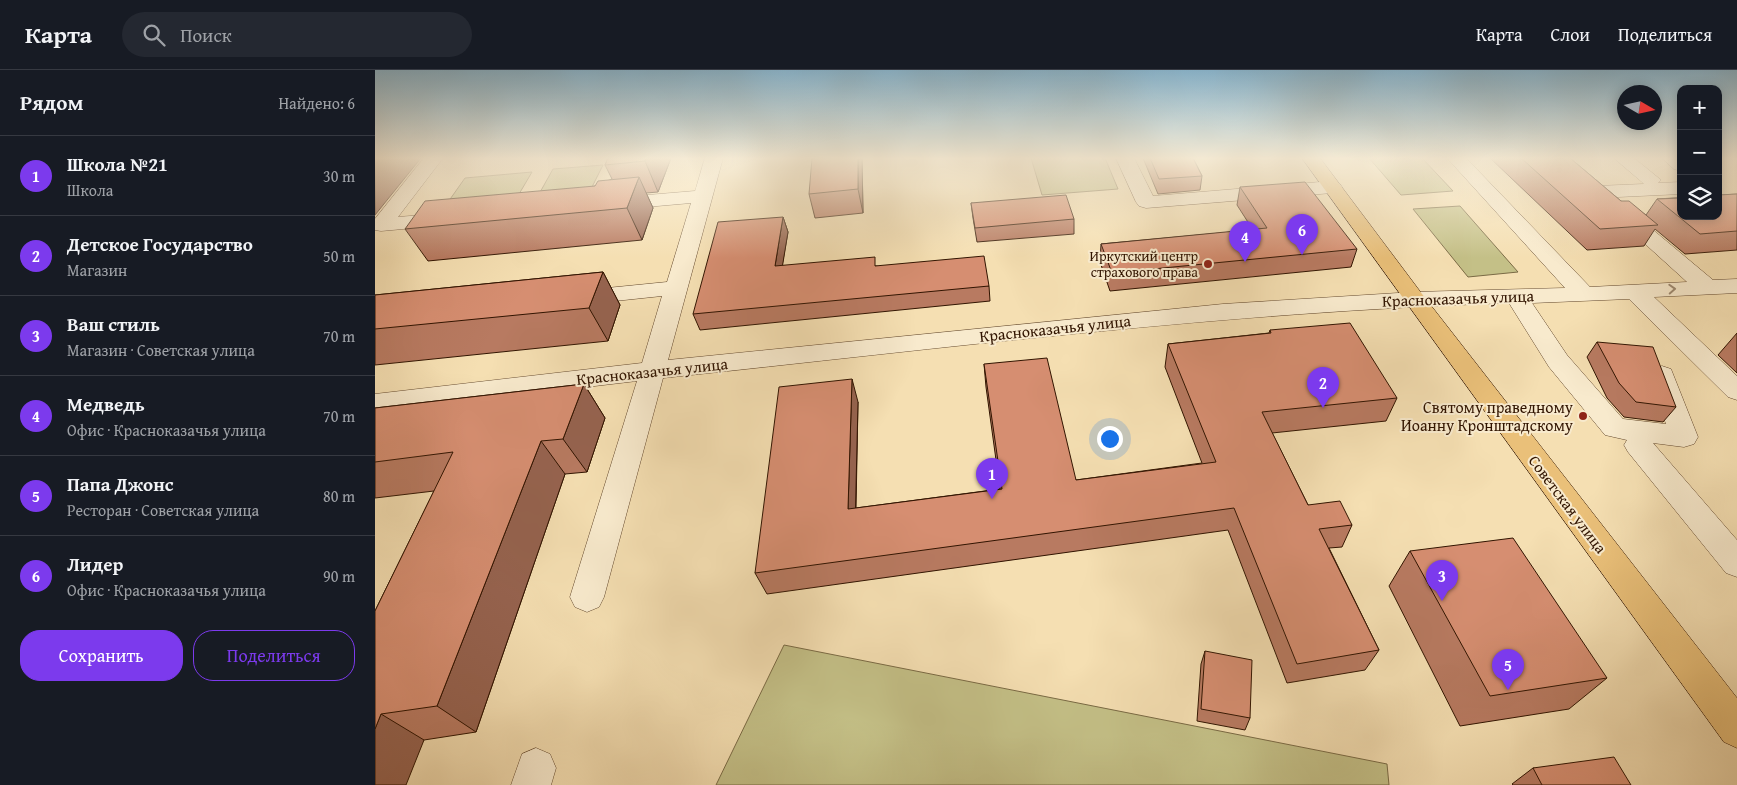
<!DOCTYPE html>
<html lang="ru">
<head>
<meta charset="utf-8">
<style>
  :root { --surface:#171b24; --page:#242831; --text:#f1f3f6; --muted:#9ea1a6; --line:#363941; --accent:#7c3aed }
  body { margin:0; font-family:"Gentium Book Plus",serif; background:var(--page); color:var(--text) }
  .controls { position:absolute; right:15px; top:15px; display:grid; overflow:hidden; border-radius:10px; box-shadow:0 2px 12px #0003 }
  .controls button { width:45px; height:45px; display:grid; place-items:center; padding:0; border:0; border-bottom:1px solid var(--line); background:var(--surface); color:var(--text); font:25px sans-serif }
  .compass { position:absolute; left:1242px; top:15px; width:45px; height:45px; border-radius:50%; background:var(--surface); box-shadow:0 2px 12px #0003; rotate:99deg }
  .you { position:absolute; left:734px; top:368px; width:18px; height:18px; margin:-12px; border:4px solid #fff; border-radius:50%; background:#1a73e8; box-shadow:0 0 0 8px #1a73e833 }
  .badge { display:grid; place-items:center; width:32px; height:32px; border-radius:50%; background:var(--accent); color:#fff; font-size:16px; font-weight:700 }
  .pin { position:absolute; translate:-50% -41px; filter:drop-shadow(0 1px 2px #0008) }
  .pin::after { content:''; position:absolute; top:26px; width:18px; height:15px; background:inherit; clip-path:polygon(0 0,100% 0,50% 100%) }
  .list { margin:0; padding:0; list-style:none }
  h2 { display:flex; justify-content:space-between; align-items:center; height:65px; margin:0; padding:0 20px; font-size:21px }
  h2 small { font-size:16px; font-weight:400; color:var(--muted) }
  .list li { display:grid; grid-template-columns:32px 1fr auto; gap:15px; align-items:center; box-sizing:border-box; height:80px; padding:0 20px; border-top:1px solid var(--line) }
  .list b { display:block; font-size:19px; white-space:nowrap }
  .list p { margin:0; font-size:16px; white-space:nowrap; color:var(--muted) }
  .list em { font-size:16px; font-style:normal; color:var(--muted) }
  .actions { display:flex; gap:10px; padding:15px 20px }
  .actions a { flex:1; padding:11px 0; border:1px solid var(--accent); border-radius:20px; text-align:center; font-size:18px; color:var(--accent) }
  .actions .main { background:var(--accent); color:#fff }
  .icon { flex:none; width:28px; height:28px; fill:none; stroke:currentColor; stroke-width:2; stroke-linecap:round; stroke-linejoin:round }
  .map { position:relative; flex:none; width:1362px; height:715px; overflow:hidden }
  header { display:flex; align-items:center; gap:30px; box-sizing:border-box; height:70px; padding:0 25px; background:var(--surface); border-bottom:1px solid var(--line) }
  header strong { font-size:24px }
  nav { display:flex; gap:28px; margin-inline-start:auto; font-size:18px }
  .search { width:350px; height:45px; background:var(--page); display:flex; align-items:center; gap:12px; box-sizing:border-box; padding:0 18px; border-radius:28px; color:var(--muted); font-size:19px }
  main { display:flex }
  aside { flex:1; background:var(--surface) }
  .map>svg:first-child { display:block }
  .green { fill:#c4c087; stroke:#7a6a44 }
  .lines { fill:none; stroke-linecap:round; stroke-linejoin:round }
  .minor-casing { stroke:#62472c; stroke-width:1 }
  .major-casing { stroke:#311400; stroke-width:1 }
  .minor { fill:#f8eacd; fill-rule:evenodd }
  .major { fill:#eac079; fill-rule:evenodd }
  .wall { fill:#b87a61; stroke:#311400 }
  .shaded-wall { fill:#96634f; stroke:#311400 }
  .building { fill:#d68e71; stroke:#311400 }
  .oneway { stroke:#9e8a71 }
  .poi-dot { fill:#8f2418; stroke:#f8eacd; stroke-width:2 }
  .labels { text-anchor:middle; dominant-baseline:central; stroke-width:4; stroke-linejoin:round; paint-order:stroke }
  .far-poi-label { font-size:14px; fill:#311400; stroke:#f8eacd; text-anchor:end }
  .street-label { font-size:16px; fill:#311400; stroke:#f8eacd }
  .poi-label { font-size:16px; fill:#311400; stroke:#f8eacd; text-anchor:end }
</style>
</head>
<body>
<header>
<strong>Карта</strong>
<div class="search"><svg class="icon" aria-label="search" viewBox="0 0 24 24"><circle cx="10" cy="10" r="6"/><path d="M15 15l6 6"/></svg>Поиск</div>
<nav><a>Карта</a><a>Слои</a><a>Поделиться</a></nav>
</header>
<main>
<aside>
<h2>Рядом<small>Найдено: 6</small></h2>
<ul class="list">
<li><span class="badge">1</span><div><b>Школа №21</b><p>Школа</p></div><em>30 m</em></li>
<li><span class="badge">2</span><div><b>Детское Государство</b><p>Магазин</p></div><em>50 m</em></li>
<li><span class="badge">3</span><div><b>Ваш стиль</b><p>Магазин · Советская улица</p></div><em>70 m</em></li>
<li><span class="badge">4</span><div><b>Медведь</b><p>Офис · Красноказачья улица</p></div><em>70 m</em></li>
<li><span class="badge">5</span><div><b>Папа Джонс</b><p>Ресторан · Советская улица</p></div><em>80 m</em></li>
<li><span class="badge">6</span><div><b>Лидер</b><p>Офис · Красноказачья улица</p></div><em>90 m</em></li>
</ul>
<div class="actions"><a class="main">Сохранить</a><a>Поделиться</a></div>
</aside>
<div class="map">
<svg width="1362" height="715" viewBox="0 0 1362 715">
  <rect width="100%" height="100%" fill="#f5dfb2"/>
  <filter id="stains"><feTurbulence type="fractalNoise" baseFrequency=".004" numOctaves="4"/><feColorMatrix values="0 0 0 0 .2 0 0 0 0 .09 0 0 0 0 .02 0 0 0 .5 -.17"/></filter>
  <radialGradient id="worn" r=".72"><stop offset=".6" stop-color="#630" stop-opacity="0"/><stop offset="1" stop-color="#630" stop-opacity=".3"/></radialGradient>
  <g class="green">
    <polygon points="656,88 730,88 743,119 667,125"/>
    <polygon points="994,88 1047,88 1078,121 1026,125"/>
    <polygon points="228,95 211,129 159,133 178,99"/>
    <polygon points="157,102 137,136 66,142 90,108"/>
    <polygon points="1085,136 1143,202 1093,207 1038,139"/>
    <polygon points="409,575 1012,694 1014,715 341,715"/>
  </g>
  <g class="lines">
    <g class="minor-casing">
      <g id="minor">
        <polygon points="49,88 68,88 23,147 72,143 79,145 82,149 79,153 72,155 6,161 0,160 0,149"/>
        <path d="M330,88H348L293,290L848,234L1039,222L1190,218L1072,88H1091L1215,217L1312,212L1236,143L1239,139L1246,137L1253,139L1338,210L1362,209V223L1279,227L1362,306V330L1353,327L1254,229L1157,233L1192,285L1248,349L1291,354L1274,305L1278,299L1287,296L1296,299L1323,367L1319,374L1309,377L1278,373L1362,470V507L1351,503L1253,382L1249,375L1252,370L1230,365L1174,297L1134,233C851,242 570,278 288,308L229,527L224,537L212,542L200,537L195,527L262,311L0,342V324L267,293L287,226L202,235L194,233L190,228L194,223L202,221L292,212L316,133L237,140L230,138L227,134L230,130L237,128L320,121Z"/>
        <polygon points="741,88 759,88 778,126 957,111 964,113 967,117 964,121 957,123 771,138 764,136 761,132"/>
        <polygon points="1239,88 1259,88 1286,110 1283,113 1306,112 1306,124 1222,128 1215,126 1212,122 1215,118 1222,116 1269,114"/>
        <polygon points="1287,88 1306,88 1306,101 1299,99"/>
        <polygon points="161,678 175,684 181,698 176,715 136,715 147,684"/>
      </g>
    </g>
    <g class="major-casing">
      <polygon id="major" points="927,88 945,88 1047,224 1362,628 1362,678 1349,672"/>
    </g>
    <use href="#minor" class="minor"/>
    <use href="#major" class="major"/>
  </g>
  <g class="wall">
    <polygon points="233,88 296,88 283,122 271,123 278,138 267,170 53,191 30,159 220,116 237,109 230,95"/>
    <polygon points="487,88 488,143 440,148 434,124"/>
    <polygon points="768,88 818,88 827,106 825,120 783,124"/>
    <polygon points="1115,88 1195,88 1246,131 1271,145 1282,129 1362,124 1362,180 1310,184 1280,159 1269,176 1212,180"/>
    <polygon points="865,117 982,179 976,197 735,221 725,192 726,174 878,160 862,135"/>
    <polygon points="596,133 699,149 699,164 602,172 598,148"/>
    <polygon points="408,147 413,162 407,196 501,196 614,216 615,231 325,260 318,244"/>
    <polygon points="228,202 245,235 233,271 0,295 0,225"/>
    <polygon points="895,260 1022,328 1011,351 897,363 933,435 977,455 967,477 954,478 1004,580 990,600 912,613 853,460 392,524 380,503 483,332 481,438 625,419 611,317 609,294 701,410 827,393 790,297 793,274 894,263"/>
    <polygon points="1362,263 1362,303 1343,285"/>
    <polygon points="1222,272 1301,337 1288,352 1249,347 1232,328 1212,287"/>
    <polygon points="209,314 230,348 212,402 190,404 101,662 49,670 0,715 0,541 59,421 0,428 0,338"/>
    <polygon points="1035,481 1232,608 1194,639 1085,656 1014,516"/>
    <polygon points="830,581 875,648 870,660 822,651 826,594"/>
    <polygon points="1158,698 1256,715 1138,715 1137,714"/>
  </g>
  <g class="shaded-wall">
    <polygon points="0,88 46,88 0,145"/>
    <polygon points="271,88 296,88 283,122 270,91"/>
    <polygon points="483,88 487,88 488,143 483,119"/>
    <polygon points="264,107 278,138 267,170 252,138"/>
    <polygon points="408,147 413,162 405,211 400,196"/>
    <polygon points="228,202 245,235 233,271 214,238"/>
    <polygon points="477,309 483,332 480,461 473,439"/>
    <polygon points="209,314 230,348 212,402 188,369"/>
    <polygon points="166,371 190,404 101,662 62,636"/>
    <polygon points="6,644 49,670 31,715 0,715 0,659"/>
  </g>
  <g class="building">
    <polygon points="233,88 271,88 270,91 230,95"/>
    <polygon points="437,88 483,88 483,119 434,124"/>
    <polygon points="775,88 818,88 827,106 784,109"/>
    <polygon points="1146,88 1195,88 1246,131 1254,131 1283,155 1225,159"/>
    <polygon points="264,107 252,138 30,159 50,131 220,116 223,111"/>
    <polygon points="930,112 982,179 737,203 726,174 892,158 865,117"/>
    <polygon points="1362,124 1362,161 1325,164 1282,129 1306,128 1306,146 1343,146 1343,125"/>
    <polygon points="691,125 699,149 600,158 596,133"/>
    <polygon points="408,147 400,196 500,187 500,196 609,186 614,216 318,244 343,152"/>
    <polygon points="228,202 214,238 0,259 0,225"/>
    <polygon points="975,253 1022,328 887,342 933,435 965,431 977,455 944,459 1004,580 922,594 859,438 380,503 404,317 477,309 473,439 627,419 609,294 672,288 701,410 841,392 793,274 896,263 895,260"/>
    <polygon points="1222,272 1278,277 1301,337 1261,332 1244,313"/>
    <polygon points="209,314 188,369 166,371 62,636 6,644 0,659 0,541 78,382 0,392 0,338"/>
    <polygon points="1138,468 1232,608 1115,626 1035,481"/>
    <polygon points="830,581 877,590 875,648 826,639"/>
    <polygon points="1239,687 1256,715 1167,715 1158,698"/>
  </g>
  <defs><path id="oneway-chevron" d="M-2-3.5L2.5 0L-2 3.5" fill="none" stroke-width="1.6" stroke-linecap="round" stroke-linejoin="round" transform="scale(1.25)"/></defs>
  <use class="oneway" href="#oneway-chevron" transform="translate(1297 219) rotate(-3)"/>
  <linearGradient id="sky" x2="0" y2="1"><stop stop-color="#89b7d1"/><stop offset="0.47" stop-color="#faf1dc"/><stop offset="1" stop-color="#faf1dc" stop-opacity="0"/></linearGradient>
  <rect width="1362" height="188" fill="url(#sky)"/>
  <g class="poi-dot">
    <circle cx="833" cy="194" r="5"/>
    <circle cx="1208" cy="346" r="5"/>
  </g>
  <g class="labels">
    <g class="far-poi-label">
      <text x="823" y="186">Иркутский центр<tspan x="823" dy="16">страхового права</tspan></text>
    </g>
    <g class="street-label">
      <text transform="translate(1083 228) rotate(-2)">Красноказачья улица</text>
      <text transform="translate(680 258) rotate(-6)">Красноказачья улица</text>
      <text transform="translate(277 301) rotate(-6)">Красноказачья улица</text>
      <text transform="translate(1193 434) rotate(53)">Советская улица</text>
    </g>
    <g class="poi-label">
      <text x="1198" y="337">Святому праведному<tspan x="1198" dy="18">Иоанну Кронштадскому</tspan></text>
    </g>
  </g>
  <rect width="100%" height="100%" filter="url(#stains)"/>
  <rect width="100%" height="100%" fill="url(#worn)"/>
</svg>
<div class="controls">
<button>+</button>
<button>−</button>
<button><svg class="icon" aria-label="layers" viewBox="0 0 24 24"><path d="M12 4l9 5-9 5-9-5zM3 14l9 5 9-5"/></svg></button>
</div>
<svg class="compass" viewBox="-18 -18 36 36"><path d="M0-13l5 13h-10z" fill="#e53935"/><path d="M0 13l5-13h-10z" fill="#9ea1a6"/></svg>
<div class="you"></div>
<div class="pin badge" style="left:617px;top:429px">1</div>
<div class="pin badge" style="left:948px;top:338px">2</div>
<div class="pin badge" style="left:1067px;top:531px">3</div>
<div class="pin badge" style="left:870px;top:192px">4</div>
<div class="pin badge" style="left:1133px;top:620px">5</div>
<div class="pin badge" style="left:927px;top:185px">6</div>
</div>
</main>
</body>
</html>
